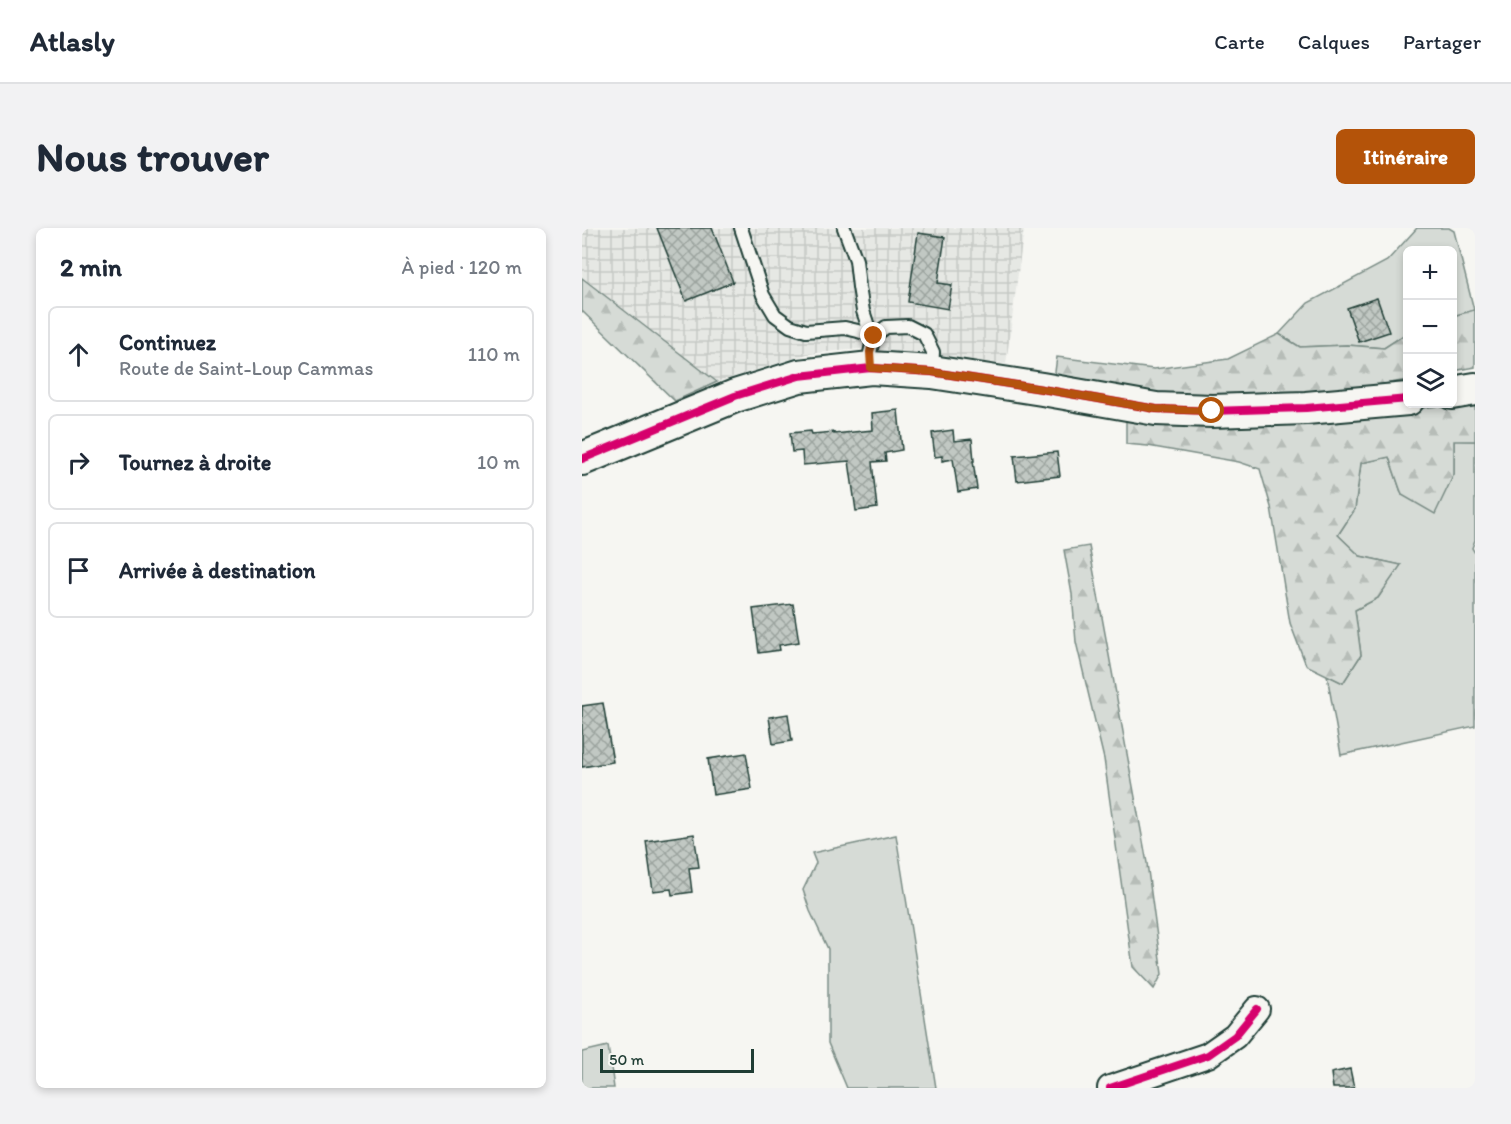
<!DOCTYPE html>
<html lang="fr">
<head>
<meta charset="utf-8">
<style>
  :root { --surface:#fff; --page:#f2f2f3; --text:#1f2937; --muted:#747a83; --line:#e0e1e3; --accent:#b45309 }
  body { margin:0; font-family:Itim,sans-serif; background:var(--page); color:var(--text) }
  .controls { position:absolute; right:18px; top:18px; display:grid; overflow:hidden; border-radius:9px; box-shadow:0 3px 9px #0003 }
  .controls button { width:54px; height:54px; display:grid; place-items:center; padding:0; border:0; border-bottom:2px solid var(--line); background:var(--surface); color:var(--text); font:30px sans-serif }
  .scale { position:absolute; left:18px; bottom:15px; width:154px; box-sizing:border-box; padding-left:6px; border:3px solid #1f3d34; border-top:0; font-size:16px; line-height:21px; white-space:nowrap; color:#1f3d34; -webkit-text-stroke:4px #f6f6f2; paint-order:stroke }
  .stop { position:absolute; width:18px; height:18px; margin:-14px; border:4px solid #b45309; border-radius:50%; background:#fff }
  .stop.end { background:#b45309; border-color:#fff; box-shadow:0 2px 6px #0008 }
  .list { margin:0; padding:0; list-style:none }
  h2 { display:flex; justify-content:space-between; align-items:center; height:78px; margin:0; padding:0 24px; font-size:26px }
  h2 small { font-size:20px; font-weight:400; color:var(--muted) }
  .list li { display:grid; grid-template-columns:39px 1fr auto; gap:18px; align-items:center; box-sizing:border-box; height:96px; margin:0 12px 12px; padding:0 12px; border:2px solid var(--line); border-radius:9px }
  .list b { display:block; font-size:22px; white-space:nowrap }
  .list p { margin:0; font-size:20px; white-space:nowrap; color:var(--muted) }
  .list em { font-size:20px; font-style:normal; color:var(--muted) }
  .icon { flex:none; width:33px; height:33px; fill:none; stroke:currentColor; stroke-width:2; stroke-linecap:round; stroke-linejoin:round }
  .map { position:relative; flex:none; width:893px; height:860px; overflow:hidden; border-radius:9px }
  header { display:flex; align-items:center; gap:36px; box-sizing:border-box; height:84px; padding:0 30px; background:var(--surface); border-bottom:2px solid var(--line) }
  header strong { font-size:28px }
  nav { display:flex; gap:33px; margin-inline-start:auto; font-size:21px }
  .intro { display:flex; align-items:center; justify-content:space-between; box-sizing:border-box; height:144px; padding:0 36px }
  h1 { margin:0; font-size:42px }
  .button { padding:15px 27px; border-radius:9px; background:var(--accent); color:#fff; font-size:21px; font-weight:700 }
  main { display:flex; gap:36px; padding:0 36px }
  aside { flex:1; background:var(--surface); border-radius:9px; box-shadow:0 3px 9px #0003 }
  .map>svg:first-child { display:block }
  .industrial { fill:url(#industrial-grid) }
  .grass { fill:#d6dbd6; stroke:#7a8c85; stroke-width:1.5 }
  .forest { fill:url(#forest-firs); stroke:#7a8c85; stroke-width:1.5 }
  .building { fill:url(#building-cross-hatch); stroke:#1f3d34; stroke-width:1.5 }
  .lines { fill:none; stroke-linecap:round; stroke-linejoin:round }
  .service-casing { stroke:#1f3d34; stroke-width:16 }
  .minor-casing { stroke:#1f3d34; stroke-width:28 }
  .tertiary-casing { stroke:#1f3d34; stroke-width:36 }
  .service { stroke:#f6f6f2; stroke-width:12 }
  .minor { stroke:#f6f6f2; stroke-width:24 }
  .tertiary { stroke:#f6f6f2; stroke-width:32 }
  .cycleway-casing { stroke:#f6f6f2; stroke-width:11 }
  .cycleway { stroke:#d6006c; stroke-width:8 }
  .route { stroke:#b45309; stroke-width:8 }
</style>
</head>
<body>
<header>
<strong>Atlasly</strong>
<nav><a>Carte</a><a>Calques</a><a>Partager</a></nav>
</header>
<div class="intro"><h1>Nous trouver</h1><a class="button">Itinéraire</a></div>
<main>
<aside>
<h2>2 min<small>À pied · 120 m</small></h2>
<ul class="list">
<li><svg class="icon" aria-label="ahead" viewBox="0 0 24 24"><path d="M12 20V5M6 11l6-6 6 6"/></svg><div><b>Continuez</b><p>Route de Saint-Loup Cammas</p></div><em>110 m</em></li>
<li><svg class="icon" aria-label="right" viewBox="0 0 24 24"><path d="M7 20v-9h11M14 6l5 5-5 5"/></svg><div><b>Tournez à droite</b></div><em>10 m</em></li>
<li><svg class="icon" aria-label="arrive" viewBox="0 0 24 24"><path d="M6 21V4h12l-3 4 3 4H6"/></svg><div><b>Arrivée à destination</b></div></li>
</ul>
</aside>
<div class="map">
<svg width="893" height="860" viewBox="0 0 893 860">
  <defs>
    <pattern id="industrial-grid" width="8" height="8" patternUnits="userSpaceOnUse" patternTransform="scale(1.5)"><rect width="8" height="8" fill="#e6e8e4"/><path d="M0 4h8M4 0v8" fill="none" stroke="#c5c8c4"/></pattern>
    <pattern id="forest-firs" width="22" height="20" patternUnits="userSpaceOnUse" patternTransform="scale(1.5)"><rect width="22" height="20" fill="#d6dbd6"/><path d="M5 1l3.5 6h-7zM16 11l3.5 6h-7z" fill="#b7bdb8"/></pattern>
    <pattern id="building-cross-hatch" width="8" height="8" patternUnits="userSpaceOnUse" patternTransform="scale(1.5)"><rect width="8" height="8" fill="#c1c8c3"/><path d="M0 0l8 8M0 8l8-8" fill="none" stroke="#9ca49f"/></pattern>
  </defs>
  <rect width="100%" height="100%" fill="#f6f6f2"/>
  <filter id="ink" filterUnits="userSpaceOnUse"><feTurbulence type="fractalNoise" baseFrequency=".0167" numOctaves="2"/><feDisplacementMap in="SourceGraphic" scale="12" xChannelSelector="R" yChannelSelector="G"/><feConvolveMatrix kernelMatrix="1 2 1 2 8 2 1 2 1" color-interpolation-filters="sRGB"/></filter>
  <g filter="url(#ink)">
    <polygon class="industrial" points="0,0 442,0 424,136 278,121 225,126 135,154 0,50"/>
    <g class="grass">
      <polygon points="835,0 867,0 872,3 892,82 871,88 870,22 826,22 825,105 802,120 765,117 718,119 697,106 726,75 805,33"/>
      <polygon points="872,212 893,213 893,312 890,320 893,325 893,498 759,527 745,447 761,455 779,427 773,382 796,370 818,337 778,328 756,307 773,281 779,235 807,229 820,267 872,246"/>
      <polygon points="314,607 354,860 265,860 246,815 246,721 228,683 221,662 234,635 230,625"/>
      <polygon points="26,818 32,860 0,860 0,824"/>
    </g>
    <g class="forest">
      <polygon points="0,50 135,154 93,173 0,83"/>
      <polygon points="892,82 893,83 893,139 871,143 871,88"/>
      <polygon points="825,105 825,152 747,166 585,173 475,151 473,144 475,129 572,141 646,131 697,106 718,119 765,117 802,120"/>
      <polygon points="893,173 893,213 872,213 872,246 853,286 820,267 807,229 779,235 773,281 756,307 778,328 819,337 796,370 773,382 779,427 761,455 724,437 708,395 689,279 678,241 657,234 566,218 544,216 544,188 752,192"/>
      <polygon points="507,318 565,635 580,746 572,761 551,739 522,531 494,414 490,366 482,322"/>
    </g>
    <g class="building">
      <polygon points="75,0 130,0 151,54 104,73"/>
      <polygon points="336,5 363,9 356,55 370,57 366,81 326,74"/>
      <polygon points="795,70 807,104 777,114 765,80"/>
      <polygon points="316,182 320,222 303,225 304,233 290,234 295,280 274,283 267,233 221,237 220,223 210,224 208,205 229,203 230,206 252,204 252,206 291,202 290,185"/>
      <polygon points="371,202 372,213 390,211 392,233 391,233 395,261 376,264 371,231 360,233 360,228 353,229 350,205"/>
      <polygon points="475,224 478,248 435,253 432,228"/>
      <polygon points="211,376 217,414 197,417 198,422 177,425 171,381"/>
      <polygon points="21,475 31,534 0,539 0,478"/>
      <polygon points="206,486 210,513 191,516 187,489"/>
      <polygon points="164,525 170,561 131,567 126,531"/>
      <polygon points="112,606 117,639 107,640 110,664 90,667 89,661 71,663 64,613"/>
      <polygon points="768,841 772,860 751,860 749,845"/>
    </g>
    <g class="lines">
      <g class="service-casing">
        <g id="service">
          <polyline points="159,0 181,67 193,87 208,98 224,103 263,100 276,103 292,108"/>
          <polyline points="262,0 274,32 277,59 281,83 287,101 292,108"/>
          <polyline points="289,140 288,125 292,108 304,99 326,98 342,106 351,124 350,143"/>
        </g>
      </g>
      <g class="minor-casing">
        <polyline id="minor" points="528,860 626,827 653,808 675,781"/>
      </g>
      <g class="tertiary-casing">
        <g id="tertiary">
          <polyline points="870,165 893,161"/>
          <polyline points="0,231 153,168 217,148 289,140 350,144 460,161 574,181 630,183 724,180 826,171"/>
        </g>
      </g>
      <use href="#service" class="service"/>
      <use href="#minor" class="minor"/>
      <use href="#tertiary" class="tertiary"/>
      <g class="cycleway-casing">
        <g id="cycleway">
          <polyline points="0,231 153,168 217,148 289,140 350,144 460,161 574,181 630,183 724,180 826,171"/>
          <polyline points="528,860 626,827 653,808 675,781"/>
        </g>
      </g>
      <use href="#cycleway" class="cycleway"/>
    </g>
  </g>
  <g class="lines" filter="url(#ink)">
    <polyline class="route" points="292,108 288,124 289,140 350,144 460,161 574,181 630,183"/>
  </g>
</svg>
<div class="controls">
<button>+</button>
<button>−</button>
<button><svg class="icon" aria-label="layers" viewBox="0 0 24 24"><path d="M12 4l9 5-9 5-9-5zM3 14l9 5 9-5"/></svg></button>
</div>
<div class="scale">50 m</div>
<div class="stop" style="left:630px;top:183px"></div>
<div class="stop end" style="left:292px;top:108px"></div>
</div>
</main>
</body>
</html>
